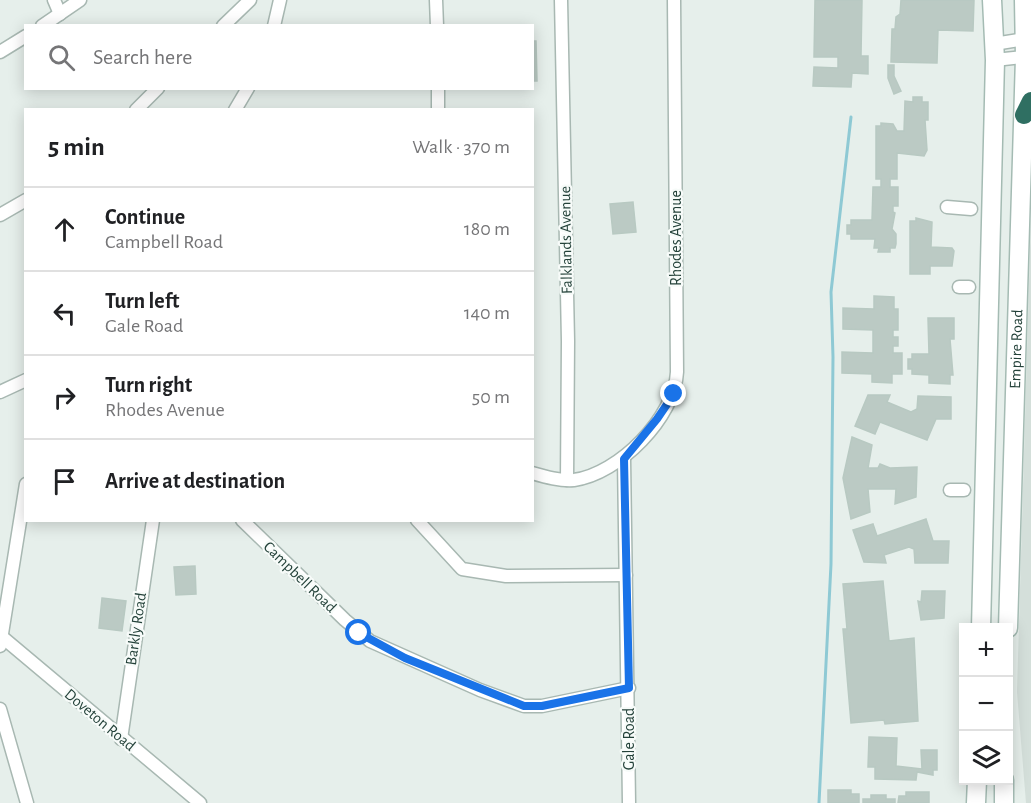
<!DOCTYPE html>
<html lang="en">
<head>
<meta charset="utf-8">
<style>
  :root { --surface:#fff; --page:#f6f6f6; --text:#202124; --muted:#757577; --line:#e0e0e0 }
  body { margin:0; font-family:"Alegreya Sans",sans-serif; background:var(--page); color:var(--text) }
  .controls { position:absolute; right:18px; bottom:18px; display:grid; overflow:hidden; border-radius:0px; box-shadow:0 3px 15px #0003 }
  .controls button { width:54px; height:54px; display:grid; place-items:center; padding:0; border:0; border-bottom:2px solid var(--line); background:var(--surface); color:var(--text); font:30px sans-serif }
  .stop { position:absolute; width:18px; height:18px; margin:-14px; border:4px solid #1a73e8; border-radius:50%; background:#fff }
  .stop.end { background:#1a73e8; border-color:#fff; box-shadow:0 2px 6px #0008 }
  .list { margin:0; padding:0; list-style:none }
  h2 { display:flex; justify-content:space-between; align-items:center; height:78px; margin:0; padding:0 24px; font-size:26px }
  h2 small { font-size:20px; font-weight:400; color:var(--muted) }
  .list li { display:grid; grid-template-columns:39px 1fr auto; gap:18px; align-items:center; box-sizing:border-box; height:84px; padding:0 24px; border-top:2px solid var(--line) }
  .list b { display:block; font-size:22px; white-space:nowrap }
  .list p { margin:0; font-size:20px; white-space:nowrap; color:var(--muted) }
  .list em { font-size:20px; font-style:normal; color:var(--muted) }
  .icon { flex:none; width:33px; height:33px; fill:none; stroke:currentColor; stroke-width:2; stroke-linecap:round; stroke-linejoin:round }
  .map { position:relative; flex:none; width:1031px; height:803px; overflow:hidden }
  .search { position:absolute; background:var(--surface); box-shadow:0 3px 15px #0003; left:24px; top:24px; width:510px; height:66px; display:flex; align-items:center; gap:15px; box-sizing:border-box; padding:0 21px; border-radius:0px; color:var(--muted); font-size:22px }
  .panel { position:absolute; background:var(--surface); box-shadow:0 3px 15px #0003; left:24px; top:108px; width:510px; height:414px; border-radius:0px }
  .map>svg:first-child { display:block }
  .built { fill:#d4dfda }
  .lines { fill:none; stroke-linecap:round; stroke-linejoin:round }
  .stream { stroke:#8ec9d4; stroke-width:3 }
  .building { fill:#bbcac4; stroke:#b8c9c2; stroke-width:1.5 }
  .minor-casing { stroke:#a8b8b2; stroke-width:15 }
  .secondary-casing { stroke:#a4bbb3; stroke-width:21 }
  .motorway-casing { stroke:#c2cac8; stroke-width:21 }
  .minor { stroke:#fff; stroke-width:12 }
  .secondary { stroke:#fff; stroke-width:18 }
  .motorway { stroke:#2f6f62; stroke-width:18 }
  .route { stroke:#1a73e8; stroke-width:8 }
  .labels { text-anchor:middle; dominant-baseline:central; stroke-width:4.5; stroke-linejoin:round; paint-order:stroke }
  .street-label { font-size:16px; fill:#24423a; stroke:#f7fbf9 }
</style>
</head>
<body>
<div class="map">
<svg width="1031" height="803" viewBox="0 0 1031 803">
  <rect width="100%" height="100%" fill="#e6efeb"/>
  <polygon class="built" points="1031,216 1031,803 1026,803 1017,692"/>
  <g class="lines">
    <polyline class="stream" points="819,803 831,564 833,357 831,292 851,117"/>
  </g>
  <g class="building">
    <polygon points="815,0 862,0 861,56 868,56 868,74 852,73 851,87 813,86 814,67 838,68 838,57 814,57"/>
    <polygon points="901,0 974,0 973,31 938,30 937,63 891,62 892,29 895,29 896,17 900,14"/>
    <polygon points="532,41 536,41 537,81 532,81"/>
    <polygon points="888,65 894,65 894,76 901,91 894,94 888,78"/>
    <polygon points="913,97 922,97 922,102 928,102 928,120 925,120 927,150 924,156 897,153 897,179 890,179 890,187 898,187 898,206 893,206 893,212 895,213 892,229 896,234 896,244 895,248 890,248 890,252 878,252 879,248 874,248 875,239 851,239 851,234 847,234 847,225 851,225 851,220 872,220 873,187 881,187 881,179 876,179 876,126 881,126 881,123 893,124 897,131 904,131 905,101 913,102"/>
    <polygon points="633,202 636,232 613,234 610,204"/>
    <polygon points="916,218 932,222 931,247 952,248 954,251 952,266 930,266 930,274 910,274 910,221 916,221"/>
    <polygon points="874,296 894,297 894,309 898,309 898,330 893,330 893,337 898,337 898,346 893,346 893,353 902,353 902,374 892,374 892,383 872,382 872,374 842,373 842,352 873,353 873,330 843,329 843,308 874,309"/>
    <polygon points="928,318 954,318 954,339 950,339 953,375 950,375 950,384 929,383 929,375 912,374 912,369 908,369 908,359 912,359 912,354 929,354"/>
    <polygon points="868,395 890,395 887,402 911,412 917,409 918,396 951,397 951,419 936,419 927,440 880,422 875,434 855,426"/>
    <polygon points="852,437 872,445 868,468 878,468 880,464 890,468 917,467 916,497 895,504 896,489 868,489 870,512 851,519 843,478"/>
    <polygon points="926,519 933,541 949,541 948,563 915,563 914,549 909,547 884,555 886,563 864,562 853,530 873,524 877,536"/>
    <polygon points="195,566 196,594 176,595 174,567"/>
    <polygon points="883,581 889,641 914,638 918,721 885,724 884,720 851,723 843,629 847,629 843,584"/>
    <polygon points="922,591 945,591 944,618 921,620 918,601 921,602"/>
    <polygon points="102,598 126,601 122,631 99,628"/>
    <polygon points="869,737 897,738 896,766 922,769 921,750 937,750 937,770 933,770 933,775 917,772 916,780 875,779 875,767 868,767"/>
    <polygon points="828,790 851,790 851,794 859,794 859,803 828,803"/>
    <polygon points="906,792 929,792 929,803 898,803 899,796 906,796"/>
    <polygon points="871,795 886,795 886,799 895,799 895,803 863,803 863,799 871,799"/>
  </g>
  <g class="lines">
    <g class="minor-casing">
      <g id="minor">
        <polyline points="54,0 60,14"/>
        <polyline points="436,0 437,26"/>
        <polyline points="561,0 568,341 567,480"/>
        <polyline points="42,26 80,0"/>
        <polyline points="223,26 250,0"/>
        <polyline points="274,26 280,0"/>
        <polyline points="994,44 1031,38"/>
        <polyline points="0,52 26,36"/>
        <polyline points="995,60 1031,56"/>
        <polyline points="438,88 438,110"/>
        <polyline points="136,110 158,88"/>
        <polyline points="235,110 248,88"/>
        <polyline points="947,207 971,209"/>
        <polyline points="0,215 26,200"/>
        <polyline points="959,287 969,287"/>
        <polyline points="0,392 26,380"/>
        <polyline points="624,459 629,803"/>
        <path d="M532,473C546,477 560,481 574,480C619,474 675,417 677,372L674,0"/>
        <polyline points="950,490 964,490"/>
        <polyline points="242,520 345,620 370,641 480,690 524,706 542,706 629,688"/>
        <polyline points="417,520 462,569 506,576 626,575"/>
        <polyline points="1,636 200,803"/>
        <polyline points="0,646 26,484"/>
        <polyline points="0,709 27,803"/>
        <polyline points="121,739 153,520"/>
      </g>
    </g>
    <g class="secondary-casing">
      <g id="secondary">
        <polyline points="981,628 995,60 992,0"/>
        <path id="s1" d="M1008,628L1025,57L1024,0"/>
        <polyline points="976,803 977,780"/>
        <polyline points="1004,803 1004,780"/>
      </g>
    </g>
    <g class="motorway-casing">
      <polyline id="motorway" points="1024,115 1031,101"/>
    </g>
    <use href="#minor" class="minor"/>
    <use href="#secondary" class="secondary"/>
    <use href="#motorway" class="motorway"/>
  </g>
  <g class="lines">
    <polyline class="route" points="359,633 405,658 524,706 542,706 629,688 624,459 657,419 674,394"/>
  </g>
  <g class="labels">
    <g class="street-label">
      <text transform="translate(676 238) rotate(-90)">Rhodes Avenue</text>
      <text transform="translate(566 240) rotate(-91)">Falklands Avenue</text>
      <text stroke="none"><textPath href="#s1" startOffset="279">Empire Road</textPath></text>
      <text transform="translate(300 577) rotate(44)">Campbell Road</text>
      <text transform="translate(136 629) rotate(-82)">Barkly Road</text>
      <text transform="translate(100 720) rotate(40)">Doveton Road</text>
      <text transform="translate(629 739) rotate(-90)">Gale Road</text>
    </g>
  </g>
</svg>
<div class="controls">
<button>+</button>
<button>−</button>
<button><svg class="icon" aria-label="layers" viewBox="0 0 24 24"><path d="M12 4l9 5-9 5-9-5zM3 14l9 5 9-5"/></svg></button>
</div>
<div class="stop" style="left:359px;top:633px"></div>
<div class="stop end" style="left:674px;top:394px"></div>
<div class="search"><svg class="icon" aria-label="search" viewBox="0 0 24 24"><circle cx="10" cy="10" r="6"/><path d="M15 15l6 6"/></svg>Search here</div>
<section class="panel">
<h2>5 min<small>Walk · 370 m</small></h2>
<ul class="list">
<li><svg class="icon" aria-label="ahead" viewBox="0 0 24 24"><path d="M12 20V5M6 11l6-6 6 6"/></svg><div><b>Continue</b><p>Campbell Road</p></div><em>180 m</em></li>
<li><svg class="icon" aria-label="left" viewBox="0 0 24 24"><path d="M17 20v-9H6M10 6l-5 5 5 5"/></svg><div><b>Turn left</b><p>Gale Road</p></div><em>140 m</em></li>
<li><svg class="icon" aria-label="right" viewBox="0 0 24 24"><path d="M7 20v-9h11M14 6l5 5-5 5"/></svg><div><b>Turn right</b><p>Rhodes Avenue</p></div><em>50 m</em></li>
<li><svg class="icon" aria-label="arrive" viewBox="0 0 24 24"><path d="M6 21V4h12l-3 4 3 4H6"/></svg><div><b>Arrive at destination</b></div></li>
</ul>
</section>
</div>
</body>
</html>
